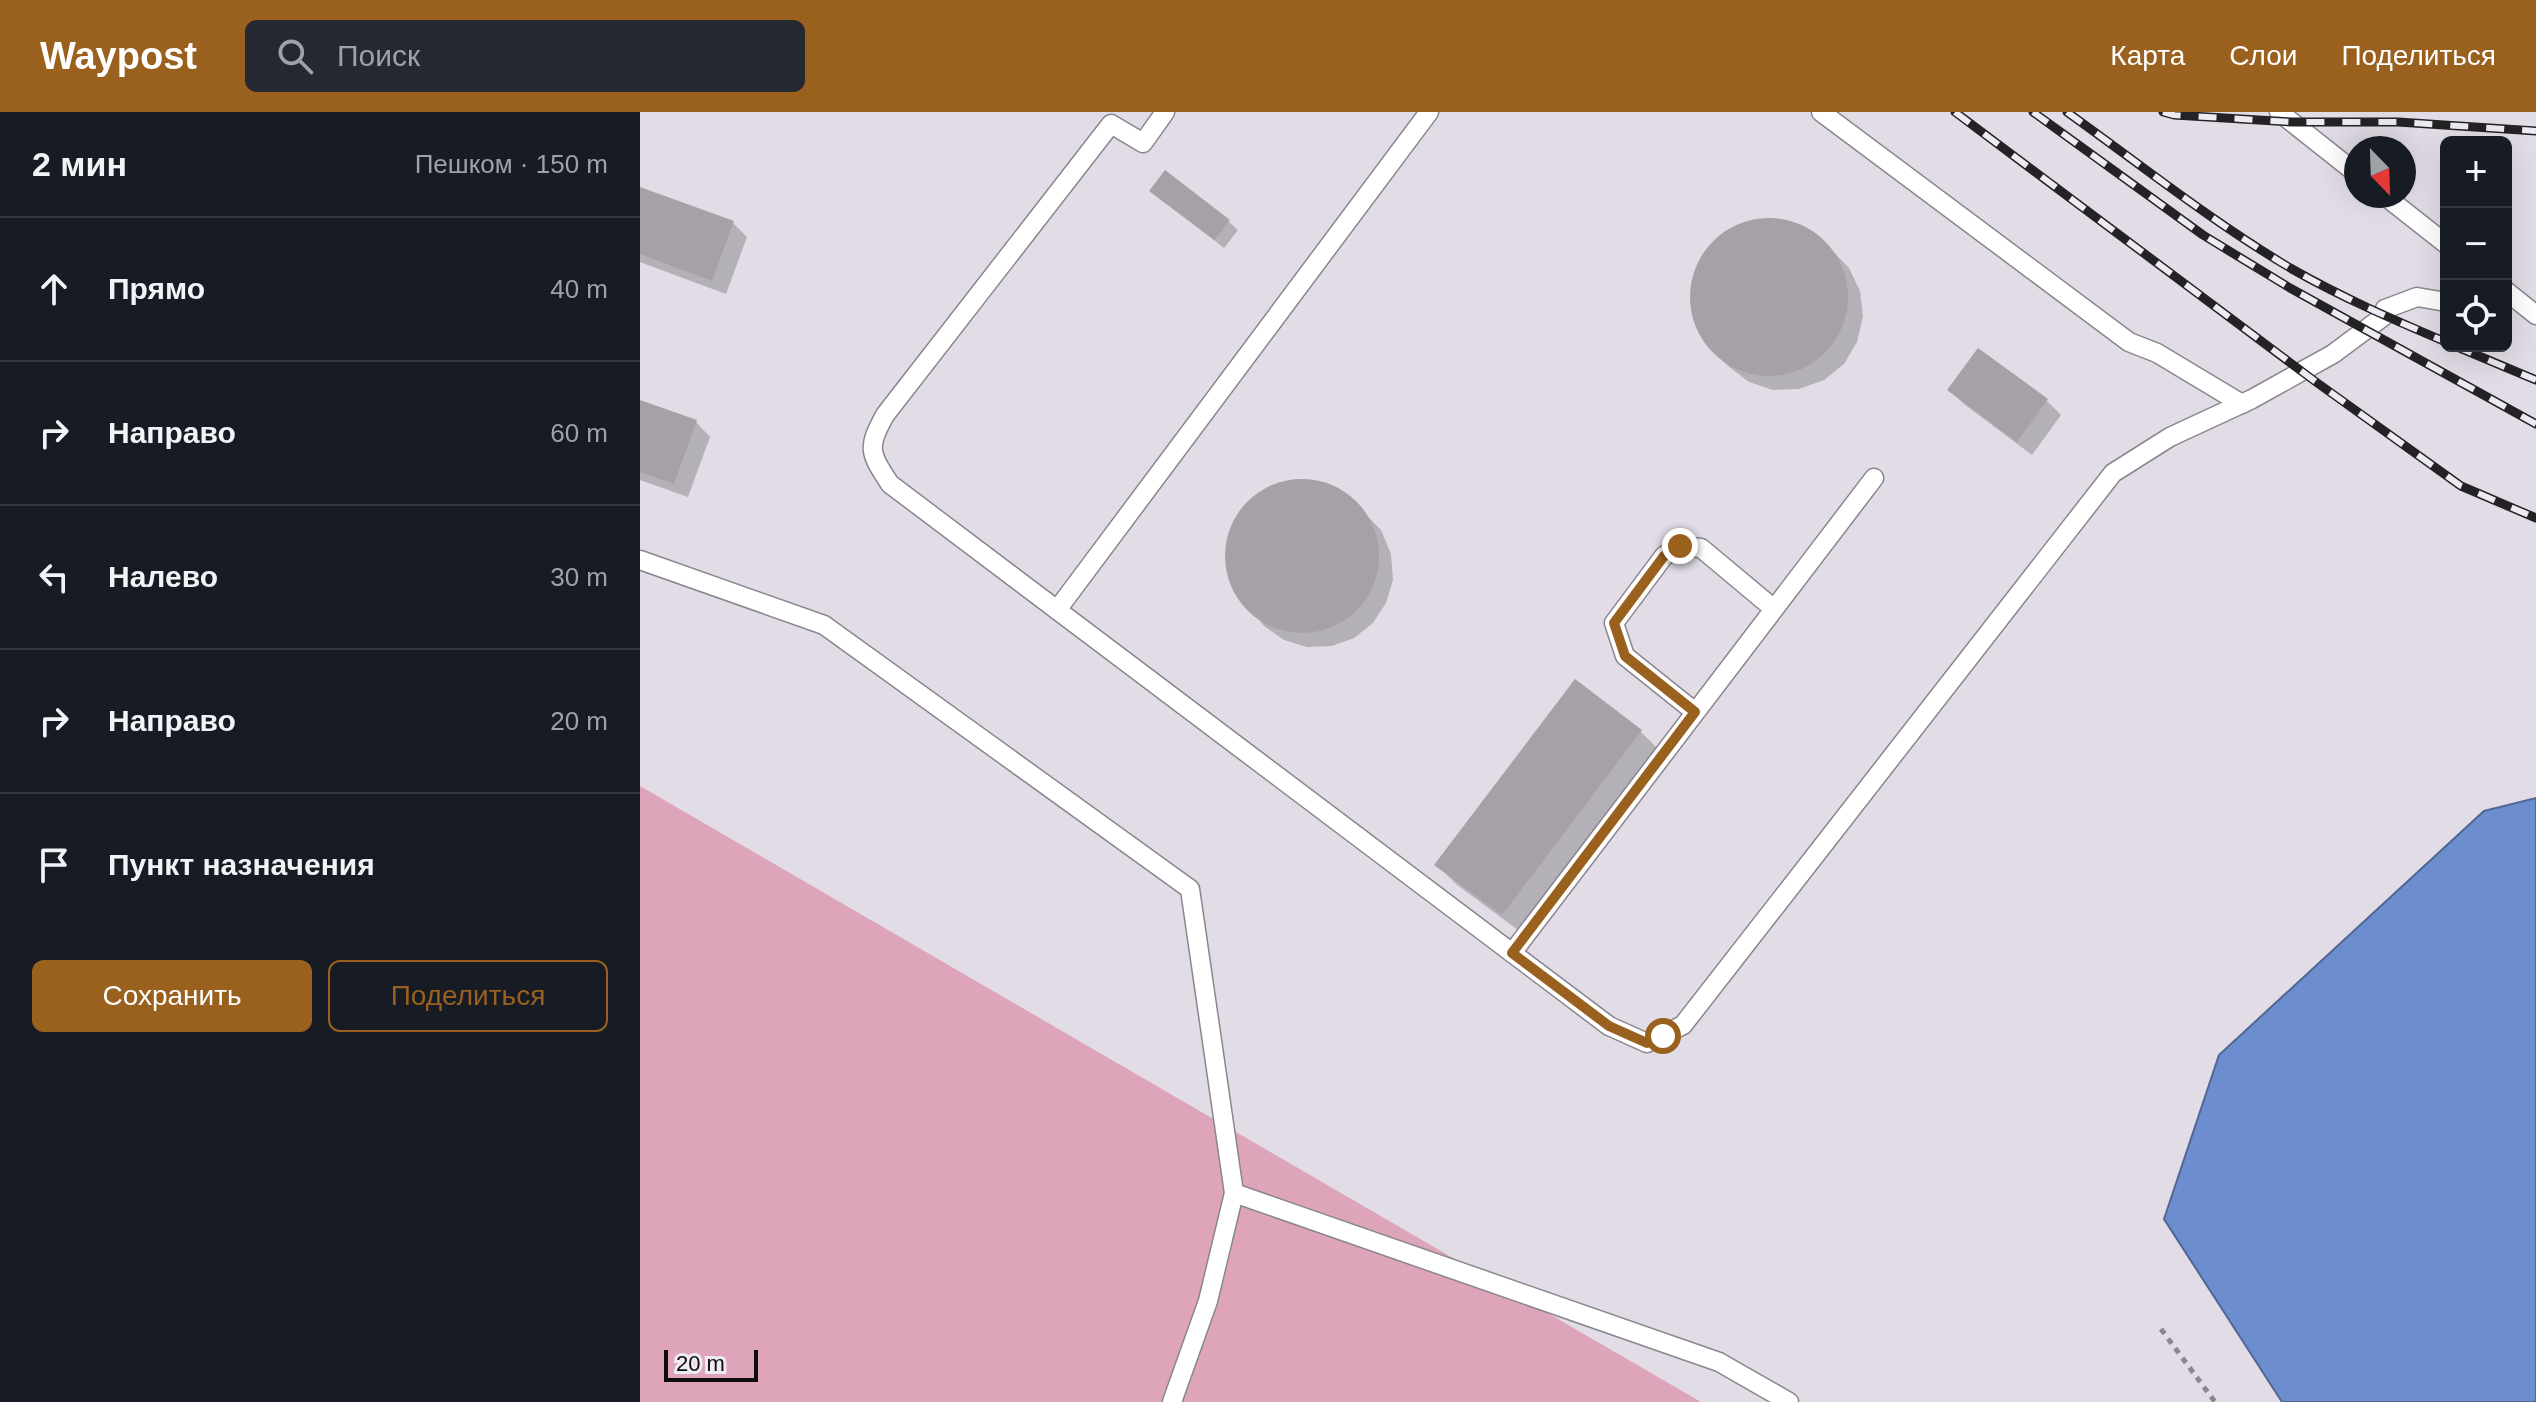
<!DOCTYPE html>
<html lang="ru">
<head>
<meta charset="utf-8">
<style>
  :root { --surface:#171b24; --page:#242831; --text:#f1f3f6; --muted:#9ea1a6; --line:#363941; --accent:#99601e }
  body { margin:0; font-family:Helvetica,sans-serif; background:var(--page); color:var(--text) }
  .controls { position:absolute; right:24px; top:24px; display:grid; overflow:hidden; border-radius:12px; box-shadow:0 8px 32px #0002 }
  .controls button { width:72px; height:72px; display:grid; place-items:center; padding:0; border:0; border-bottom:2px solid var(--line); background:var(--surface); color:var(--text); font:40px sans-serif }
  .compass { position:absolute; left:1704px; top:24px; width:72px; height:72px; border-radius:50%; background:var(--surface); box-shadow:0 8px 32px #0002; rotate:157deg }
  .scale { position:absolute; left:24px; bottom:20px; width:94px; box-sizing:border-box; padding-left:8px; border:4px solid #0e0c0f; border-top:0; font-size:22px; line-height:28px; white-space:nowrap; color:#0e0c0f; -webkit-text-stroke:6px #eeeaf3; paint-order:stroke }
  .stop { position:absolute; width:24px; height:24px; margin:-18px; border:6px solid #99601e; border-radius:50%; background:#fff }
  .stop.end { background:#99601e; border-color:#fff; box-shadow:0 2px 8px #0008 }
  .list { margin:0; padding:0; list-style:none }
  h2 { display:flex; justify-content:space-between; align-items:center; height:104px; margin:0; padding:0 32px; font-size:34px }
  h2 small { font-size:26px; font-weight:400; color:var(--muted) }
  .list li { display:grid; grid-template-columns:52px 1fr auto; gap:24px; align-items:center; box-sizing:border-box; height:144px; padding:0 32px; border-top:2px solid var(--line) }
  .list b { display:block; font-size:30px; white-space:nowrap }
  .list em { font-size:26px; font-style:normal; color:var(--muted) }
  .actions { display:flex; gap:16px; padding:24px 32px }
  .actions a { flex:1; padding:18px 0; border:2px solid var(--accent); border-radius:12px; text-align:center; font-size:28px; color:var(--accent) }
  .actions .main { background:var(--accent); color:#fff }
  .icon { flex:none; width:44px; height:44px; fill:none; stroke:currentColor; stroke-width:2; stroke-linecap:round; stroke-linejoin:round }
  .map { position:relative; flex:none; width:1896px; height:1290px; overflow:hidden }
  header { display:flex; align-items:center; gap:48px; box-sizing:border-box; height:112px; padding:0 40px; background:var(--accent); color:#fff }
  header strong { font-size:38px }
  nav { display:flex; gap:44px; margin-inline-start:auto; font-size:28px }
  .search { width:560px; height:72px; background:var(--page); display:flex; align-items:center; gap:20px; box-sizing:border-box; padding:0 28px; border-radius:12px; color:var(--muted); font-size:30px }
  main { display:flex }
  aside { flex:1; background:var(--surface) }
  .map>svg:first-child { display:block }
  .green { fill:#dea5ba }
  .water { fill:#6c8ece; stroke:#506795; stroke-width:2 }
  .shadow { fill:#0003 }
  .building { fill:#a8a0a7 }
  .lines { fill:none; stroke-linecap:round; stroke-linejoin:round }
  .lane-casing { stroke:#8a868e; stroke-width:21 }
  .path { stroke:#8b878e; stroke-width:5; stroke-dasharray:6 6; stroke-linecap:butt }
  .lane { stroke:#fff; stroke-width:18 }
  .rail-casing { stroke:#242225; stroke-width:9 }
  .rail { stroke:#eeeaf3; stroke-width:6; stroke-dasharray:18; stroke-linecap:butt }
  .route { stroke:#99601e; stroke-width:10 }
</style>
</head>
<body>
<header>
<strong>Waypost</strong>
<div class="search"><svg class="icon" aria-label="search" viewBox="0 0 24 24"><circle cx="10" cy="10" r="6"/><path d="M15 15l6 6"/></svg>Поиск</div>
<nav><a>Карта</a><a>Слои</a><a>Поделиться</a></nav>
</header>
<main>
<aside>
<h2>2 мин<small>Пешком · 150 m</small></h2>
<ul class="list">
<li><svg class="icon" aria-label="ahead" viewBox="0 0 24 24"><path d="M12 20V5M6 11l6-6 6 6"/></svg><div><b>Прямо</b></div><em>40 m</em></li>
<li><svg class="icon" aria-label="right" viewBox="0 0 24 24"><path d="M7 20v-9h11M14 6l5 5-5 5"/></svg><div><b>Направо</b></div><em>60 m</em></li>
<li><svg class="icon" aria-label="left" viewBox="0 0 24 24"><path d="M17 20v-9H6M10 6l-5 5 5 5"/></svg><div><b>Налево</b></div><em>30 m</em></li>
<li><svg class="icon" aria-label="right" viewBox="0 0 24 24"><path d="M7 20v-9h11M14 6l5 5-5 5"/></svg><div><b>Направо</b></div><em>20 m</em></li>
<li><svg class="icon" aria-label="arrive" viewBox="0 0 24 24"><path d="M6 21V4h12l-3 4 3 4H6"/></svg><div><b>Пункт назначения</b></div></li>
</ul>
<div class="actions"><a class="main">Сохранить</a><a>Поделиться</a></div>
</aside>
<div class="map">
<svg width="1896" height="1290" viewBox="0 0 1896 1290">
  <rect width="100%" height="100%" fill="#e1dce5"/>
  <polygon class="green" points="0,674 1061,1290 0,1290"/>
  <polygon class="water" points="1896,686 1896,1290 1642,1290 1524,1107 1579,943 1844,699"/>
  <g class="shadow">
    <polygon points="0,77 93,111 107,125 86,182 0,150"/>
    <polygon points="511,78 588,109 598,118 584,136"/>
    <polygon points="1128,107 1153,111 1176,122 1209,156 1220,179 1223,204 1217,230 1204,252 1184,268 1159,277 1133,278 1109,270 1088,254 1073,239 1058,217 1052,192 1053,167 1063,143 1081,124 1103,112"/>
    <polygon points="1339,239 1407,289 1421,303 1392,343 1324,292 1309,278"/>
    <polygon points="0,290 56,310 70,325 48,385 0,368"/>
    <polygon points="660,368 685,372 708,384 741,418 751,442 753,468 746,491 733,511 714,526 692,534 667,535 644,528 624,514 595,479 587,457 587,431 596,407 612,386 635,373"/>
    <polygon points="935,570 1001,620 1020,639 882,821 816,772 797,753"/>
  </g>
  <g class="building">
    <polygon points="525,58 590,108 574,128 509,79"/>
    <polygon points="0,75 94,109 72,169 0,142"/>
    <circle cx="1129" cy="185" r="79"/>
    <polygon points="1338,236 1408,287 1377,330 1307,278"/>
    <polygon points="0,288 57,308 34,372 0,360"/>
    <circle cx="662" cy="444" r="77"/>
    <polygon points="935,567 1002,618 862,803 794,753"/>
  </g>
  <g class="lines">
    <g class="lane-casing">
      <g id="lane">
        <path d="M525,0L503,31L471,12L245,303C227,336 229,340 250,372L969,914L1007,931L1043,913L1473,361L1530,325L1612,287L1693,242L1744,204L1745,197L1777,185L1806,190"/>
        <polyline points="1181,0 1489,230 1517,241 1602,292"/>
        <polyline points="1639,0 1716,61"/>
        <polyline points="1745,84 1806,132"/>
        <polyline points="1866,179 1896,203"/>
        <polyline points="0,448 184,513 550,777 594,1081 1079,1250 1149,1290"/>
        <polyline points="417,498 789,0"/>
        <polyline points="1055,600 985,544 974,511 1024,444 1040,434 1061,436 1134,497"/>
        <polyline points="872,841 1234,366"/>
        <polyline points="532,1290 568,1189 594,1081"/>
      </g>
    </g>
    <polyline class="path" points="1521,1217 1575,1290"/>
    <use href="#lane" class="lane"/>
    <g class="rail-casing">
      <g id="rail">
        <polyline points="1315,0 1676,270 1821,374 1896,406"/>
        <polyline points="1393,0 1563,123 1650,176 1896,312"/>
        <path d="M1427,0C1501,53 1574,111 1652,157C1701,185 1754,208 1806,230"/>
        <polyline points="1523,0 1534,3 1652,10 1758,10 1896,19"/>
        <polyline points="1815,234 1896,268"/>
      </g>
    </g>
    <use href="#rail" class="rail"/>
  </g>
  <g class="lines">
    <polyline class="route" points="1023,924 1007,931 969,914 872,841 1055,600 985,544 974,511 1024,444 1040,434"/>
  </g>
</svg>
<div class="controls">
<button>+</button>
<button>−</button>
<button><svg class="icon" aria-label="locate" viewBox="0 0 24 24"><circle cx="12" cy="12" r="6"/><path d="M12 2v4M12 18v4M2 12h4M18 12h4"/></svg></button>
</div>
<svg class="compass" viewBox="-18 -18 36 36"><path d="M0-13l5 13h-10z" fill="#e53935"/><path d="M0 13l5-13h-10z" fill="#9ea1a6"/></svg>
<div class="scale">20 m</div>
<div class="stop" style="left:1023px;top:924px"></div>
<div class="stop end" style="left:1040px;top:434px"></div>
</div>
</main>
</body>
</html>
